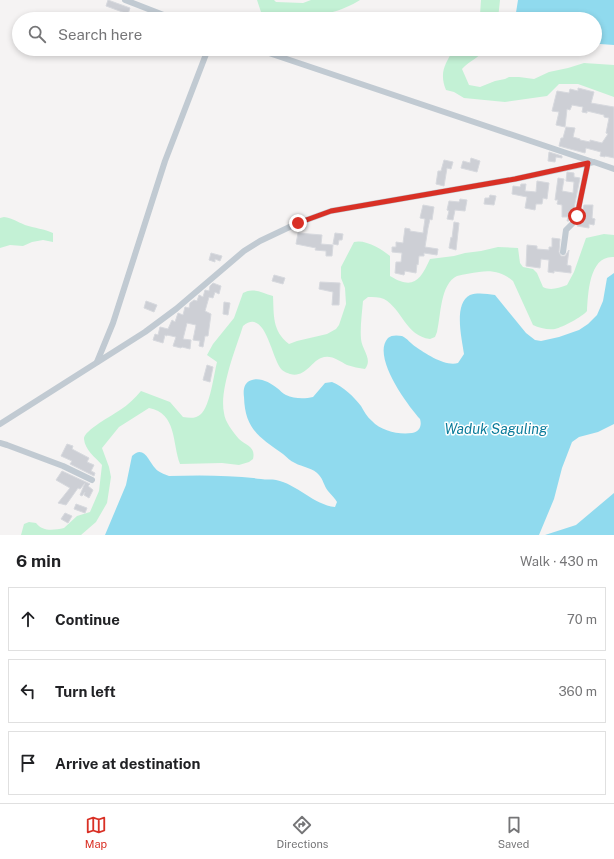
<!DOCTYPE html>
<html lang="en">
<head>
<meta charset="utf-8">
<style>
  :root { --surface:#fff; --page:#f2f2f2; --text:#202124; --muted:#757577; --line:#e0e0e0; --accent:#d93025 }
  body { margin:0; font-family:"Public Sans",sans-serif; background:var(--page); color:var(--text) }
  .stop { position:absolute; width:12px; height:12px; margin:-9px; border:3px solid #d93025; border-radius:50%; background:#fff }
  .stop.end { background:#d93025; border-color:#fff; box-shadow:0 1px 4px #0008 }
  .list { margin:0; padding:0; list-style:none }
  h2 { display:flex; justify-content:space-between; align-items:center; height:52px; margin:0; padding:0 16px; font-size:17px }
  h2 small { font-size:13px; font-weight:400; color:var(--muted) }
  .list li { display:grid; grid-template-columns:26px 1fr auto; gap:12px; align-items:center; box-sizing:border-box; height:64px; margin:0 8px 8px; padding:0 8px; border:1px solid var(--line); border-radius:0px }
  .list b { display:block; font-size:15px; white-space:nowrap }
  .list em { font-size:13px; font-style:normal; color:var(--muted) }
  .icon { flex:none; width:22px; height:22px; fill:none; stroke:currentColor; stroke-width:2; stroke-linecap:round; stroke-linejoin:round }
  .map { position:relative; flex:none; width:614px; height:535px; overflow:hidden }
  .search { position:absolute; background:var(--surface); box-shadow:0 2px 6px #0003; left:12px; right:12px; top:12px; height:44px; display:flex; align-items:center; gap:10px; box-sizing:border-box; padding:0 14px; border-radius:22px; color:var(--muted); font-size:15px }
  .sheet { height:268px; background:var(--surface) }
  nav { display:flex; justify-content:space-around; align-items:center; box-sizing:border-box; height:56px; border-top:1px solid var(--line); background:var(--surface); font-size:11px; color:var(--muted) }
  nav a { display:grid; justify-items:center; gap:2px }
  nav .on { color:var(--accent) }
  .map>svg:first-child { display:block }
  .green { fill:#c3f1d5 }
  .water { fill:#90daee }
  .building { fill:#cdcfd5; stroke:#d7d9de }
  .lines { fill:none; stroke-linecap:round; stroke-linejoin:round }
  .street { stroke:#c1cad2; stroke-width:6 }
  .route { stroke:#d93025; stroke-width:5 }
  .labels { text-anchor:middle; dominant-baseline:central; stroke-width:3; stroke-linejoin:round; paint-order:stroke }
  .water-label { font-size:14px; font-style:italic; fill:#0c7c9b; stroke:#fff }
</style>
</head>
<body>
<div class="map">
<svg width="614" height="535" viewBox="0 0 614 535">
  <rect width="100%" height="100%" fill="#f5f3f3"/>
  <g class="green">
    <path d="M257,0H274L276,2L303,3L311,0H360C342,12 311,19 289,18C280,18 271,16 262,15Z"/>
    <polygon points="481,0 500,0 498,19 476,19 480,15"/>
    <path d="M454,49H485C479,58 469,61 462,69L469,85L480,87L495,81L505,79L509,77H519L534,79L549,72L568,68L584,63L614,65V97L578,84H559L547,96L505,102L464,98L454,92L446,90C439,73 445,64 454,49Z"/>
    <path d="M4,217C12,218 18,222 25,225C34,228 45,229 53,233V242L43,240L32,242L23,246L10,245L0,248V218Z"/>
    <path d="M604,234L614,235V257C589,255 588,294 587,311C582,317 563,327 555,329C548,330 539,328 533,325L513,281C502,272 492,270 479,272C472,273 464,274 457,276C440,284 441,316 437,332L435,337L430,339C406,336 402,309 384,299C379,297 373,297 368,297L363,301C362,313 360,327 361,339C362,350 373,359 365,369C359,368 353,367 347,365C339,361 331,354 321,358C311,362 305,378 290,374C288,373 284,372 282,370C271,359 266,307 243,326C236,348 219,390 224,413C225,422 233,432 239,439C246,446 256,446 253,459L249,462L239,465L222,463L180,464C172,443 177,413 149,408L119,427L102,448L109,467L111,477L107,503L96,522L81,535H21L24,524L29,522L36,523C43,532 54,530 64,528L77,516L90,512L99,491L102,465C95,457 85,450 84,439C83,431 113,415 120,410C128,405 135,398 141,391L170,402L183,417C189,418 196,419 201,414C210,406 214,374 217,362L207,355L213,344L234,318L243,293C253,287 262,293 273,296C274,315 272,331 289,344L297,341L327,334L336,329L339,325L346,304L345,288L341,278V267L354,242C365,239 382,249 390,256V276C413,290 420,281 430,259L454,256L465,253L481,251L498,247L518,248L520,263L523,267L533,269L537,273L543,287C551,291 558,288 567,285L574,272L586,238Z"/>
  </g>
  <g class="water">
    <polygon points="518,0 614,0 614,45 600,44 595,45 595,19 515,19"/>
    <path d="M516,49H579C562,52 529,63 516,49Z"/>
    <path d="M614,273V424L598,432L579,437L572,442L562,468L554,499L539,535H105L126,485L132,456C144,444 149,462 155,468C158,472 164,474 169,476C199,475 231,475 261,479C266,480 272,479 276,480C297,484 314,505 335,507L337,502C335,498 331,495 328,491C324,486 323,479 319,475C314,468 302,467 295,463C290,461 287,457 283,454C259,437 245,429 244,397C243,390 244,382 252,380C260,377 271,383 277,388C280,390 283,394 286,395C294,399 305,399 313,397L325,383L332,382C344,387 353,396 361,406C364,411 367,417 372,421C381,431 399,435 412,433C420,432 422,425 420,419C408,406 371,356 388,338C391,335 397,335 402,336C407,338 411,344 416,347C426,354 446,367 458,363L464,354C462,339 453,304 470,295C478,292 487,294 495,295L526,333L535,340L541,341L559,337L579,330L588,324L597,315L603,301L607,278Z"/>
    <polygon points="614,493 614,535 545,535 576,525"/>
  </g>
  <g class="building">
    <polygon points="108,0 130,8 128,14 106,6"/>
    <polygon points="578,88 594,92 591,103 614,107 614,158 605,156 605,157 600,156 601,152 586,148 585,153 559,146 561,138 563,138 566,127 575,128 573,137 580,139 580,140 590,142 590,140 602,143 608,134 606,133 609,118 604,117 604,115 587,111 587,113 582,112 583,107 572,105 570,110 567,109 565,127 556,125 559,112 552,111 557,91 569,93 570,89 578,91"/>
    <polygon points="549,152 562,156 562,158 556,157 555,162 548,161"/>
    <polygon points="471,158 480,161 477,172 461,168 463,161 470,163"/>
    <polygon points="444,160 453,162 451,169 447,168 444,186 436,184 438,171 441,171"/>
    <polygon points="567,172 574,173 574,177 580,178 572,218 569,221 567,221 568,217 562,217 562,205 557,204 558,200 555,200 558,178 564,179 562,191 573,193 574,182 566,181"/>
    <polygon points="537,181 549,183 547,199 543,198 542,204 536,204 535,210 525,208 527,197 512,194 513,186 520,187 521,184 526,184 525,191 536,192"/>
    <polygon points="490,195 496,196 494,205 484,204 485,198 489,198"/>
    <polygon points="460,199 467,200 465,211 455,210 453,220 447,219 449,211 447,210 449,201 459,202"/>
    <polygon points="423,205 434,207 432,220 430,219 428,228 425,247 438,249 437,255 424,253 424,256 419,256 418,265 417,264 416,273 405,271 404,275 395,273 396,262 401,262 402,253 392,252 392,247 396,247 396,242 403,243 405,228 410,229 410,231 423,233 425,219 420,218"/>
    <polygon points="584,205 593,205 592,218 595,219 594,225 589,224 589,228 577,226 580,221"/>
    <polygon points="454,222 459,223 456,250 449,248 451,237 452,238"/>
    <polygon points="298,233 322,235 321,244 333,245 332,256 326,256 326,251 315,250 316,248 296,244"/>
    <polygon points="335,233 343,234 342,240 339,240 338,245 333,244"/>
    <polygon points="552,238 560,239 559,252 561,256 565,256 569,250 567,265 571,266 571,273 554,271 554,273 548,272 549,260 541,259 540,268 526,266 527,245 537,246 537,249 549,250 549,247 552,247"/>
    <polygon points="211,253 222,256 220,261 215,259 215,262 209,260"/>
    <polygon points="274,275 285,278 283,284 272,281"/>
    <polygon points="320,282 340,283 339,305 332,305 333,292 319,289"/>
    <polygon points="213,283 221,286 219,294 215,292 213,298 209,297 205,311 211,314 208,336 205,336 203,347 199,346 200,341 193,340 196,325 187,323 183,339 191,340 190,349 182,347 181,348 173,346 176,337 167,335 167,336 165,335 163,343 153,340 155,334 158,335 160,327 168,329 172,320 175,322 178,313 183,315 185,307 189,308 190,303 194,300 197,301 199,295 203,297 205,290 209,291 210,286"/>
    <polygon points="146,301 157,305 154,312 144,308"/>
    <polygon points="224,302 230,303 228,315 223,314"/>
    <polygon points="207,365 213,367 210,382 203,380"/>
    <polygon points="67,444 73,446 72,449 89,458 87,462 94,465 91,471 95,473 94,476 70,464 72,461 61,456"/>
    <polygon points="62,471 90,484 88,486 93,490 89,498 84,495 85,492 82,496 80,495 85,483 80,489 78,488 66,505 58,503 70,488 56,480"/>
    <polygon points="76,504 87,508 85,513 74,509"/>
    <polygon points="65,513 72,516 68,523 61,519"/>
  </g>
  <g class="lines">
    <g class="street">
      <polyline points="125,0 174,19"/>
      <polyline points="257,49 593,162"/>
      <polyline points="563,252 566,230 576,220 588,163"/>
      <polyline points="97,362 113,323 165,161 208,49"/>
      <polyline points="0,424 145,332 176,309 244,251 260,241 298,223 331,211 515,179 594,162 614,169"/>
      <polyline points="0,443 7,445 63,466 92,480"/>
    </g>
  </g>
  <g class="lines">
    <polyline class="route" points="298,223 331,211 515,179 588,163 577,216"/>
  </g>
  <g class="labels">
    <g class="water-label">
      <text x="496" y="429">Waduk Saguling</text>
    </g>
  </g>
</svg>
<div class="stop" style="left:577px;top:216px"></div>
<div class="stop end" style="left:298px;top:223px"></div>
<div class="search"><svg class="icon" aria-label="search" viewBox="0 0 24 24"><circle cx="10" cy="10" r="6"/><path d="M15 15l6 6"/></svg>Search here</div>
</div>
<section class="sheet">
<h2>6 min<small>Walk · 430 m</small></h2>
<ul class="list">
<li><svg class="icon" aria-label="ahead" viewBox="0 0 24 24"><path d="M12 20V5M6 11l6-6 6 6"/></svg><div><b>Continue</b></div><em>70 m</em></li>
<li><svg class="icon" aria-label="left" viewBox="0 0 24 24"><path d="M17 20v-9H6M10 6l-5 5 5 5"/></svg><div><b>Turn left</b></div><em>360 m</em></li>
<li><svg class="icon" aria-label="arrive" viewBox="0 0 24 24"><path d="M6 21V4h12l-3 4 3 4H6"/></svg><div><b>Arrive at destination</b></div></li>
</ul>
</section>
<nav>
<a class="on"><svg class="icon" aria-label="map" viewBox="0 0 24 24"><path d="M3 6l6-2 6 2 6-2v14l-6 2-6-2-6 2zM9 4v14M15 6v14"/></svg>Map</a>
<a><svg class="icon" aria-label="directions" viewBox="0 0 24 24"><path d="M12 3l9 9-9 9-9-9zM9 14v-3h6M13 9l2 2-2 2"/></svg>Directions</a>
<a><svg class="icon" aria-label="saved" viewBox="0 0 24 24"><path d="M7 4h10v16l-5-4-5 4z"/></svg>Saved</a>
</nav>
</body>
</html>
